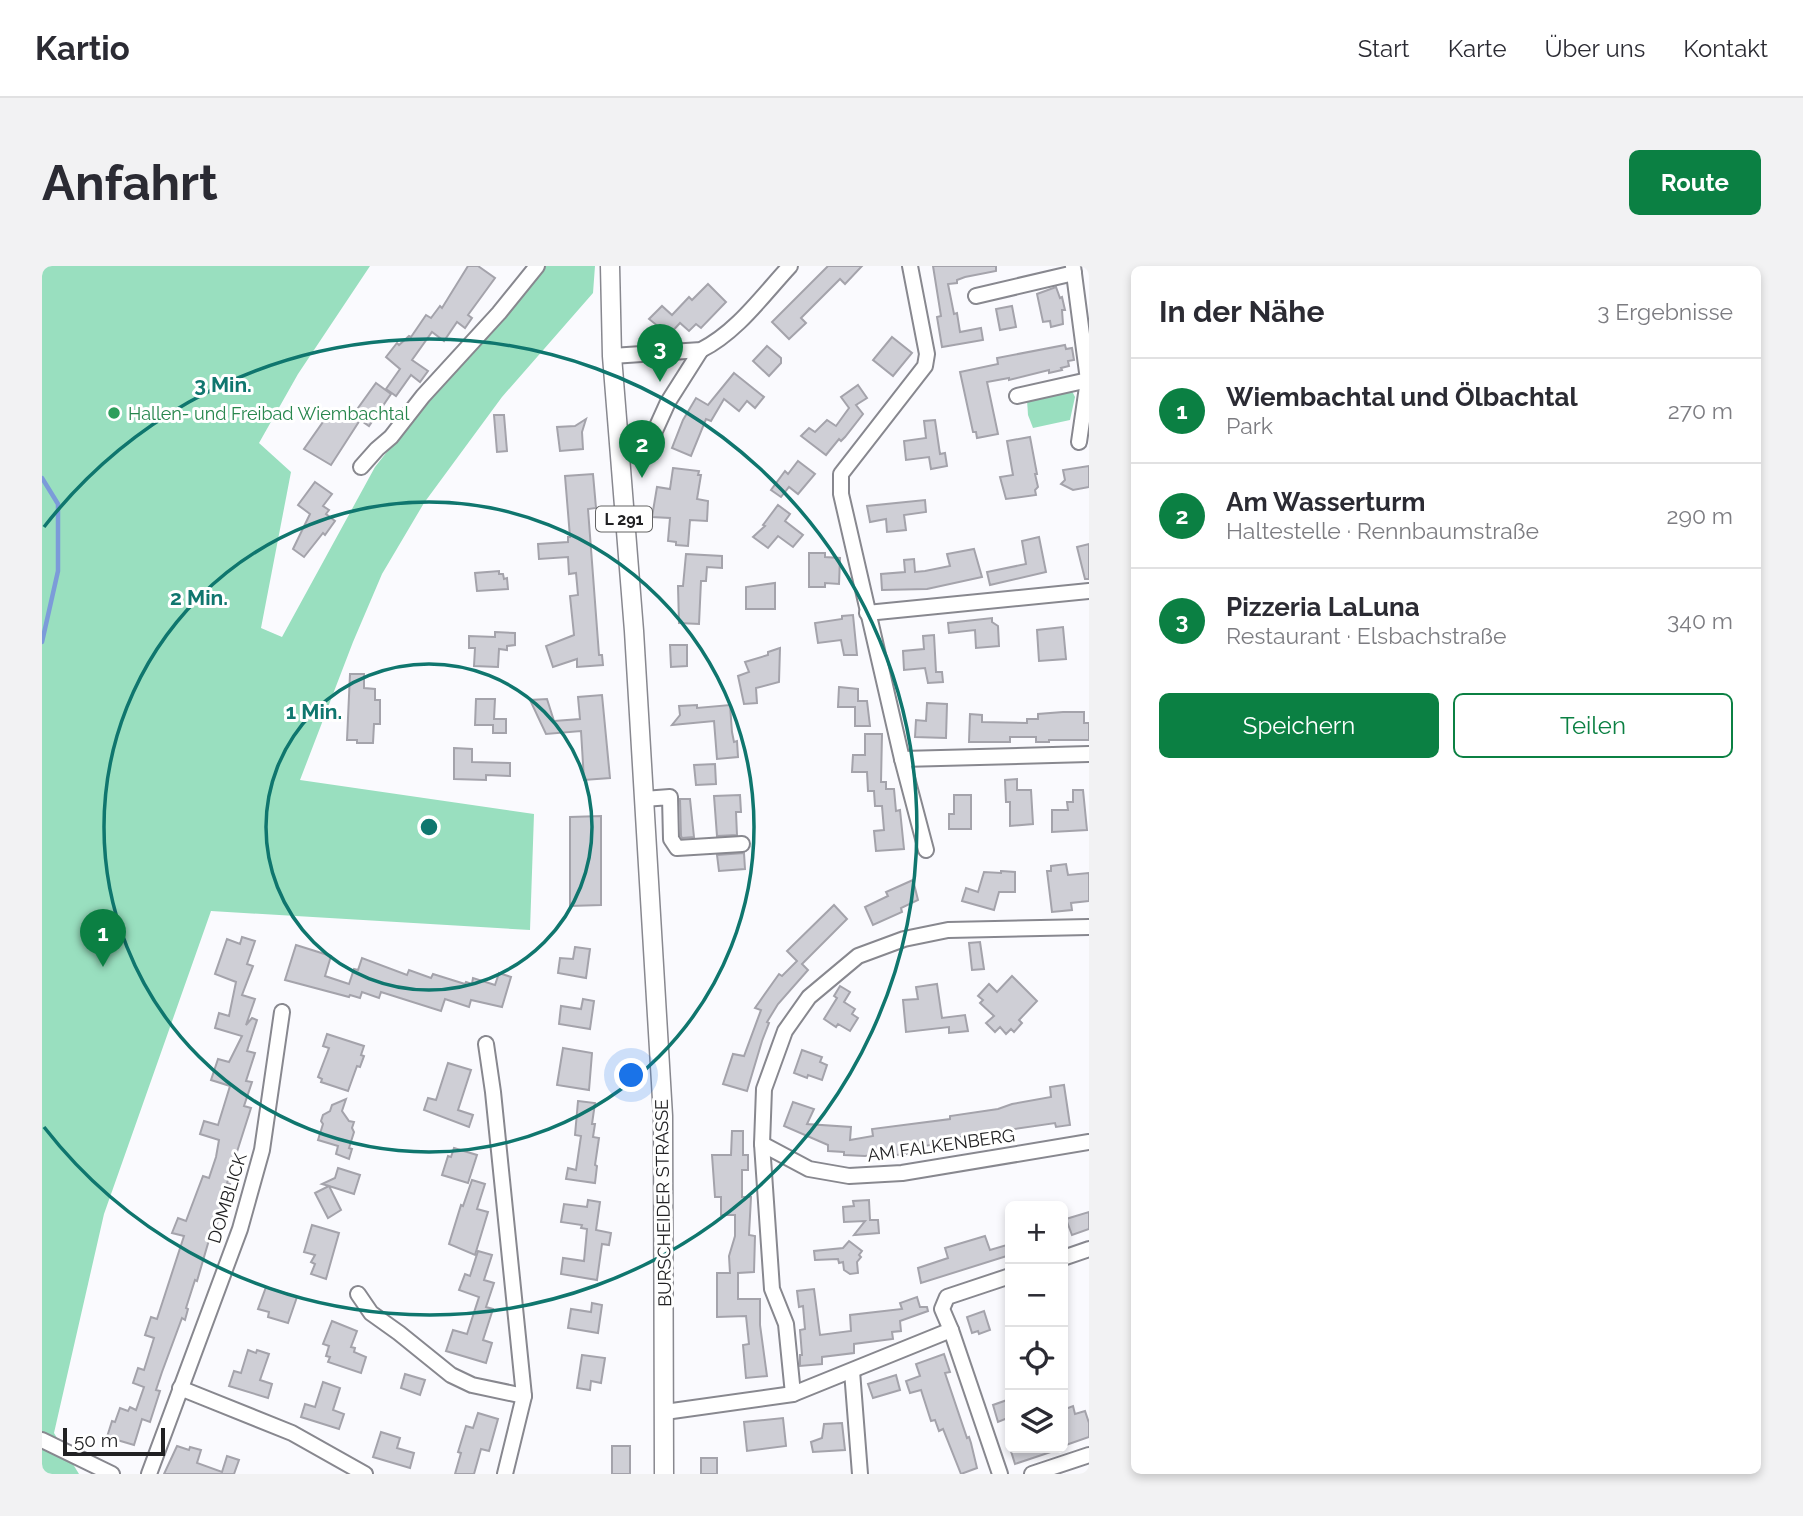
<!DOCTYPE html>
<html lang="de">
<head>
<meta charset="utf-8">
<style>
  :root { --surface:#fff; --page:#f2f2f3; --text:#2b2b33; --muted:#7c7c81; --line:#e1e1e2; --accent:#0b8043 }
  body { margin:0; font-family:Raleway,sans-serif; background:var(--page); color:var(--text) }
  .controls { position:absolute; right:21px; bottom:21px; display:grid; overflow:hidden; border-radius:10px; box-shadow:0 4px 10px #0003 }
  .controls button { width:63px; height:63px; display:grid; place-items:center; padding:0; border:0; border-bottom:2px solid var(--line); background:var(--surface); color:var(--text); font:35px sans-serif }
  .scale { position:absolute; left:21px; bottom:18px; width:102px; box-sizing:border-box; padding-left:7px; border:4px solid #212123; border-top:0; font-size:19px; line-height:24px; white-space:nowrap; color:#212123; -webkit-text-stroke:5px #fff; paint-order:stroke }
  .you { position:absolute; left:590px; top:810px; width:24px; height:24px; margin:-18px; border:5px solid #fff; border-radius:50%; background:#1a73e8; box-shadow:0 0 0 10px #1a73e833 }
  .badge { display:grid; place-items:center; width:46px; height:46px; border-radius:50%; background:var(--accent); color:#fff; font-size:23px; font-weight:700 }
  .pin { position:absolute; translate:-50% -58px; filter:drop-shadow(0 2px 4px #0008) }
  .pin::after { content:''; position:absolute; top:37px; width:24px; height:21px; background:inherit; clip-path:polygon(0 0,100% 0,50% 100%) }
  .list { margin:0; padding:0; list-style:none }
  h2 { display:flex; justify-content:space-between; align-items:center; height:91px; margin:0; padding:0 28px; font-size:30px }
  h2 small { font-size:23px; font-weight:400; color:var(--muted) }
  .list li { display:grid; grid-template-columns:46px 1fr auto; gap:21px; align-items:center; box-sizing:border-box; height:105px; padding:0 28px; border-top:2px solid var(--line) }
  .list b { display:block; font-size:26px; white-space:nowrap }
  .list p { margin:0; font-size:23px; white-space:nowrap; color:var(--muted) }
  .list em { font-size:23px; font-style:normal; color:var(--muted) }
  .actions { display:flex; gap:14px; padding:21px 28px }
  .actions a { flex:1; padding:16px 0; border:2px solid var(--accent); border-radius:10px; text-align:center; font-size:24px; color:var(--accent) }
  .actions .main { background:var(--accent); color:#fff }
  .icon { flex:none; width:38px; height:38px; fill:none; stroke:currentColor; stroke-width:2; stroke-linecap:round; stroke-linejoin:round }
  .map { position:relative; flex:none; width:1047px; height:1208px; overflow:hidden; border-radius:10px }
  header { display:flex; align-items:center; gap:42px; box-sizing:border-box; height:98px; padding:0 35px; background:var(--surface); border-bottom:2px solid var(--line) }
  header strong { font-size:33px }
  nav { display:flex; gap:38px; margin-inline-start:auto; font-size:24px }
  .intro { display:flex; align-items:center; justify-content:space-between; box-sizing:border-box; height:168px; padding:0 42px }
  h1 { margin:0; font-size:49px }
  .button { padding:18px 32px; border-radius:10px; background:var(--accent); color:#fff; font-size:24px; font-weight:700 }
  main { display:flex; gap:42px; padding:0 42px }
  aside { flex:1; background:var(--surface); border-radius:10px; box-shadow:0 4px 10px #0003 }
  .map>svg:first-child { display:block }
  .green { fill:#99dfbf }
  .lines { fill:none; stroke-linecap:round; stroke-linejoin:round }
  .stream { stroke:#7c9bd9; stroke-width:4.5 }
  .building { fill:#cfcfd6; stroke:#a4a3ab; stroke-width:2 }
  .minor-casing { stroke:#88888f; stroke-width:18 }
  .major-casing { stroke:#88888f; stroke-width:21 }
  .minor { stroke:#fff; stroke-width:14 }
  .major { stroke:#fff; stroke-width:18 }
  .ring { fill:none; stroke:#0f766e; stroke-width:3.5 }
  .leisure-dot { fill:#2e9e5b; stroke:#fff; stroke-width:2.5 }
  .labels { text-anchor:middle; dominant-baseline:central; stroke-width:6; stroke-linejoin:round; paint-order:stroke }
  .shield { fill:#fff; stroke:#646465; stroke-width:2 }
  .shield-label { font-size:16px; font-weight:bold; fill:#212123 }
  .leisure-label { font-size:18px; fill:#27864d; stroke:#fff; text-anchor:start }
  .street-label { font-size:18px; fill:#212123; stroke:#fff }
  .centre { fill:#0f766e; stroke:#fff; stroke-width:3.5 }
  .ring-label { font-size:21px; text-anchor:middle; font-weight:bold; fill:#0f766e; stroke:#fff; stroke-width:6; stroke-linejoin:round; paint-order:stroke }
</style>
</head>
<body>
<header>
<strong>Kartio</strong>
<nav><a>Start</a><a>Karte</a><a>Über uns</a><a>Kontakt</a></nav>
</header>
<div class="intro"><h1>Anfahrt</h1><a class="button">Route</a></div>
<main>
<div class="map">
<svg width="1047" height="1208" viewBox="0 0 1047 1208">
  <rect width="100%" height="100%" fill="#fafafe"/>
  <g class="green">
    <polygon points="0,0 328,0 256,108 217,177 249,206 219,362 240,371 333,201 378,144 479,31 502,0 553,0 551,27 460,131 382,237 340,308 311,376 258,514 492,548 488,664 169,645 62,948 12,1167 37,1208 0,1208"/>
    <polygon points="1030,125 1033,131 1028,154 991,162 986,149 985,134"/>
  </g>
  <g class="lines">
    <polyline class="stream" points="0,212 16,238 16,305 0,376"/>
  </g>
  <g class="building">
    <polygon points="426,0 436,0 453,12 426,49 430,52 423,62 415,56 402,75 390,66 370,94 386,105 378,116 369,109 354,130 344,123 358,103 344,91 355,77 357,79 367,70 369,71 384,49 389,52 398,40 400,42"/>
    <polygon points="786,0 820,0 803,18 798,13 759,52 764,57 747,73 730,56"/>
    <polygon points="891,0 954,0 954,5 923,11 915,14 915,17 906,18 912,48 915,47 918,66 939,62 941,74 900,81 895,51 899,50"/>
    <polygon points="666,18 684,36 659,62 654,58 647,65 638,57 627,69 607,53 620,40 630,49 647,31 650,34"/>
    <polygon points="1014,21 1018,32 1020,31 1023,44 1020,44 1021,58 1009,61 1008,55 1001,56 995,28"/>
    <polygon points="970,40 974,61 958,64 954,43"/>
    <polygon points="850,71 870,87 851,110 831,94"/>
    <polygon points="1023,79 1024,83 1030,82 1032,94 1026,95 1027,100 1019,102 1020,104 1007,107 1007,104 967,114 967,112 945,116 956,168 935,172 934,166 931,166 918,106 956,98 955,92"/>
    <polygon points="725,80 739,92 739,97 727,110 711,95"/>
    <polygon points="692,107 722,131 713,142 705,135 697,145 682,133 669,155 664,153 649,190 630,182 641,154 654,132 666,139"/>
    <polygon points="334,117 349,128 327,160 311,149"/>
    <polygon points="816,119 825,132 814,139 821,148 803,171 799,175 797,173 784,189 759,170 767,162 773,166 785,154 794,160 807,142 799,131"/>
    <polygon points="306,145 318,154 289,199 262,183 288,146 299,154"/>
    <polygon points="452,149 462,149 465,185 455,186"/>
    <polygon points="544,153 540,166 541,183 518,185 515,161 533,160"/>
    <polygon points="893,154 898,188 903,187 905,200 889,203 887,191 864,194 862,175 884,172 882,155"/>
    <polygon points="988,171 995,208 993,208 996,221 993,224 994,229 964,233 958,211 971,209 965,175"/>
    <polygon points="756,195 773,208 756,228 747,221 739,231 729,224 743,205 746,208"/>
    <polygon points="1047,200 1047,221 1031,224 1019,218 1023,214 1021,204"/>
    <polygon points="631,202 657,205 656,209 659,209 655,233 666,235 665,255 648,254 646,280 634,279 634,276 626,275 628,252 610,251 615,221 628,223"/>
    <polygon points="551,208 554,242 546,243 557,389 560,389 561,399 535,401 535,393 511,401 504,380 532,369 528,330 536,329 534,307 527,308 526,291 497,293 496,278 526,276 526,271 528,271 523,210"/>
    <polygon points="273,216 290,228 281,240 287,244 284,248 293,255 283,269 281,267 262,291 251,283 268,248 256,239"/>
    <polygon points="883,234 884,246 862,249 864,264 845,266 844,253 828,256 825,240"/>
    <polygon points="736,239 748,248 743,255 761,269 751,281 736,270 726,282 711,271 723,260 721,259"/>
    <polygon points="997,271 1004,306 948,319 945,306 984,298 980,275"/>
    <polygon points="1047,278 1047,313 1043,313 1035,281"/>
    <polygon points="932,283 940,311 885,323 840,324 839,308 863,306 862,294 872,293 873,306 883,305 908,300 905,288"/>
    <polygon points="767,287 783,287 783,291 798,292 797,318 783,317 783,321 767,321"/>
    <polygon points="644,288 680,290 680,302 665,301 664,315 659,315 657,358 637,357 636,320 641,320"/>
    <polygon points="457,305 457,308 461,308 462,313 465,312 466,323 435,325 433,307"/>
    <polygon points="733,317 733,343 704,343 704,321"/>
    <polygon points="811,349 815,389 802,389 799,374 776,377 773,357 800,353 800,350"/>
    <polygon points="950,352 950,356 956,360 957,380 934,382 933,364 907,367 906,357"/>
    <polygon points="1021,361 1024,393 997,395 995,364"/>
    <polygon points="453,366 473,367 473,379 465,380 465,384 457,383 456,401 432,400 433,382 427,382 427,370 453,371"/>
    <polygon points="892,369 894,406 900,406 901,416 886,417 883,402 862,404 861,385 882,383 881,370"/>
    <polygon points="628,379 645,379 645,400 629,401"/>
    <polygon points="738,382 737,416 714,422 715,437 702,438 696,410 707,406 703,396 726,389 726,386"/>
    <polygon points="308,408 322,408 322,422 333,423 333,434 338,434 338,458 332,458 331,477 315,477 315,474 305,474"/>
    <polygon points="797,421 816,423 816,435 825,435 828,460 813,460 813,441 796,441"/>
    <polygon points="560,429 568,512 542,514 539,465 504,468 488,434 505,433 512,455 538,453 536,431"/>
    <polygon points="434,433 453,433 452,453 464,453 464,467 451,467 451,459 433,459"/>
    <polygon points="885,437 905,438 904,472 873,471 874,454 884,455"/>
    <polygon points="655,439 655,442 688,439 690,466 692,476 695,475 696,491 675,493 672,455 630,459 638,449 637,440"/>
    <polygon points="1021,446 1042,446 1042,457 1047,457 1047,474 1007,474 1007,476 994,476 994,471 968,471 968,476 927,476 928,448 940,449 940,456 985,457 985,453 996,453 996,448"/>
    <polygon points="823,468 840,468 839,516 844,516 844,523 852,523 854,545 858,544 862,583 834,585 832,565 842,564 840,540 833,540 832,525 826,525 825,506 810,506 811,489 823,489"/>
    <polygon points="412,482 430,483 430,496 468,497 468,510 444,509 444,514 412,513"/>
    <polygon points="673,498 674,518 654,519 652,499"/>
    <polygon points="975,513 975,524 989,524 991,558 968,560 968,536 964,536 963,514"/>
    <polygon points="1031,524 1041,524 1045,564 1010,566 1010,544 1026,544 1025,536 1031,536"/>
    <polygon points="698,529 699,546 694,546 695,569 675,570 672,530"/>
    <polygon points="912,529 929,529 929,563 907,563 907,548 912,548"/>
    <polygon points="638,533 648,533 652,571 640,572 639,570"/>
    <polygon points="559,550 559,639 528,640 528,551"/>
    <polygon points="702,587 703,603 677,605 675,589"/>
    <polygon points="1024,598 1026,609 1047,607 1047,635 1029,637 1030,644 1010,646 1005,605 1009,605 1009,600"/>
    <polygon points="959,605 973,606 973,626 957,626 952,644 920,635 924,622 936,626 942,606 959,607"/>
    <polygon points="871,614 876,634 859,642 860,646 831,659 823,641 846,630 844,626"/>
    <polygon points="792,639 805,653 760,698 766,704 736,738 725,756 727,757 720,775 705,825 681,818 691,788 702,790 719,744 713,742 737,708 740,710 755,695 745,685"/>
    <polygon points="200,671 213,675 205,698 211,700 200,729 213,733 204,759 210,752 215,754 205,785 213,787 204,815 210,816 202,840 209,842 185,917 188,918 184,931 175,958 172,957 155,1015 153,1014 144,1042 146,1043 143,1054 140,1052 120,1106 114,1124 118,1125 108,1156 100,1153 92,1179 65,1171 70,1155 73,1156 78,1142 86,1145 88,1141 94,1144 102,1121 91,1117 96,1102 102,1104 112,1072 103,1069 109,1051 115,1053 142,970 130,967 136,952 144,955 161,910 167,912 174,891 177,874 158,868 162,855 176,859 188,820 169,814 176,793 187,796 200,770 173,762 177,747 187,750 194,716 173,708 185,673 198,678"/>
    <polygon points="938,676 942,703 930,704 927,677"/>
    <polygon points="254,679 289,690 283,710 307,718 312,703 316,704 320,692 365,709 367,704 389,712 391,708 423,718 424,716 430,718 431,712 453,719 457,707 469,711 460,741 429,734 427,741 403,733 399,745 339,726 337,732 320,726 318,732 308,729 307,731 243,714"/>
    <polygon points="533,681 548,683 544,712 516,707 518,692 531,693"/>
    <polygon points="970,710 995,735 977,754 980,757 972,766 969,763 964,768 958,761 953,766 944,757 952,750 938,737 941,734 936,730 947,718 955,726"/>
    <polygon points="895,718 900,752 923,749 926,765 907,767 907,761 864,766 861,734 876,733 874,721"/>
    <polygon points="798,720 808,726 802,736 813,743 810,748 816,752 808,765 796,758 794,761 782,753 795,732 792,730"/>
    <polygon points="541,733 552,735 548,763 517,758 519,740 539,743"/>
    <polygon points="285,768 322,780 319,789 322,790 318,801 315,800 306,825 279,816 280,813 276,811 287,782 281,780"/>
    <polygon points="521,782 550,787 547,824 515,819"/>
    <polygon points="760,784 780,791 778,796 785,799 780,814 766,809 765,812 752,807"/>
    <polygon points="406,797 429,804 416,844 431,849 427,861 382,844 386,832 394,834"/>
    <polygon points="1022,819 1028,859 1014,861 1013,857 911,872 912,876 881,880 882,886 845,890 844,887 823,890 802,889 802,886 786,885 786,879 742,860 751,836 772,843 765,858 809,861 808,874 831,870 830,863 908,853 908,850 956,843 970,838 1009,831 1008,821"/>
    <polygon points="304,833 300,845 307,855 312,856 310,862 312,866 307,882 310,883 307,893 294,888 296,880 276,874 281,858 279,855 281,849 288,845 290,839"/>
    <polygon points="536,835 553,837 550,858 553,858 551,871 557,872 553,899 555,900 553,917 524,913 526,902 534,904 539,870 533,869"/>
    <polygon points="690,865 701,865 701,889 706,889 706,904 700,904 700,931 709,931 707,969 713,970 712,1006 696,1007 696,1033 718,1033 718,1059 725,1110 704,1112 701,1079 707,1078 704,1050 675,1051 675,1007 688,1007 687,990 693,970 693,949 679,949 679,931 673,931 670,889 689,889"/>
    <polygon points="412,882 435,889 426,917 400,909 406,890 409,891"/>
    <polygon points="296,902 318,909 312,928 287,920 299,944 286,952 273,927 287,920 280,918 293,912"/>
    <polygon points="430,914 443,918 435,943 446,946 433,989 407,978 419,939 421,940"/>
    <polygon points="546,934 558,936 554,964 569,967 567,979 560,978 555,1014 519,1008 521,992 542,995 545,963 539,962 540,959 519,956 522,938 545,941"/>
    <polygon points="827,934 828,954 836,954 837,967 812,969 823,955 802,956 801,941 812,940 811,935"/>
    <polygon points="1047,946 1047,963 1030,969 1024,953"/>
    <polygon points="270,959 297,967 284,1013 269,1008 273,998 269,996 273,989 262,986"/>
    <polygon points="943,970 948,984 968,978 968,989 879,1017 876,1002 906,992 903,982"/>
    <polygon points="807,975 820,985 817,989 819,991 815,996 816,1007 808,1008 802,1004 801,996 797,997 796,993 773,994 772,985 801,982"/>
    <polygon points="436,985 450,989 442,1014 452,1017 444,1041 451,1043 441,1074 450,1077 444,1097 404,1085 411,1064 425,1068 437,1031 417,1024 423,1008 428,1010"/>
    <polygon points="224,1021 255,1031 246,1057 226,1051 227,1046 216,1043"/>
    <polygon points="772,1023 778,1069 809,1065 808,1049 860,1043 858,1037 875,1031 878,1041 885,1041 886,1045 858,1055 859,1065 850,1066 851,1073 812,1078 812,1087 780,1091 780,1098 758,1100 758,1089 760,1089 758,1064 763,1063 761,1040 757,1041 755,1025"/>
    <polygon points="550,1037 560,1039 556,1067 526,1062 529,1043 549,1046"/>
    <polygon points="942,1045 948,1064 937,1068 936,1065 930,1067 925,1051"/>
    <polygon points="290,1055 315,1065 309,1081 313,1082 312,1086 324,1091 319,1107 286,1096 288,1091 284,1090 287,1080 281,1078"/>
    <polygon points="206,1084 214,1087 215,1084 227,1088 218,1114 230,1118 226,1132 187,1120 192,1105 199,1107"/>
    <polygon points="902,1088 908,1106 903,1107 925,1172 927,1171 929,1177 935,1202 919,1208 901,1163 897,1165 893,1154 889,1155 879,1124 868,1127 864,1115 878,1110 874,1098"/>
    <polygon points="540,1089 563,1092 559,1117 549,1115 548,1124 535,1122"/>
    <polygon points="363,1108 383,1114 378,1129 359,1122"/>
    <polygon points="854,1109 858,1124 831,1132 826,1118"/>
    <polygon points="281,1116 298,1122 291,1144 302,1148 297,1163 259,1151 263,1138 273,1141"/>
    <polygon points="968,1133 968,1151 956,1156 951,1139"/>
    <polygon points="1031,1140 1033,1148 1043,1145 1047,1157 1047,1171 1021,1180 1021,1144"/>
    <polygon points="436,1147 456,1153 447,1185 439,1183 432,1208 413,1208 419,1187 416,1186 424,1160 431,1162"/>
    <polygon points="741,1152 744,1180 705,1185 702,1156"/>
    <polygon points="800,1157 803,1184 771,1186 769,1176 780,1172 782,1158"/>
    <polygon points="339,1166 358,1172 355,1182 372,1187 368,1202 331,1191"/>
    <polygon points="135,1180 147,1184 148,1181 159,1184 155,1197 180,1206 185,1190 197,1194 192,1208 122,1208"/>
    <rect x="570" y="1180" width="18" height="28"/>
    <polygon points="968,1182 1014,1182 1015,1184 973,1198"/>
    <rect x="659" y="1192" width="16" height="16"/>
  </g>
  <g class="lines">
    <g class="minor-casing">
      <g id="minor">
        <polyline points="868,0 885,88 883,100 799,208 799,228 860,493 884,584"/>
        <polyline points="1031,0 1046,114 1037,176"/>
        <polyline points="934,30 1032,7"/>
        <path d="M570,90L659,84C695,66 721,29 748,0"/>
        <polyline points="975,130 1046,114"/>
        <polyline points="607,178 626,136 659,84"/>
        <polyline points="319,201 335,183 349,171 381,130 457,47 495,0"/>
        <polyline points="825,347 1047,325"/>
        <polyline points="860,493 1047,488"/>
        <polyline points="602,533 628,531 629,573 635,582 700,578"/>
        <polyline points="444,778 451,826 482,1130 463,1208"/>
        <polyline points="720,878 767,903 807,910 860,907 1047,876"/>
        <polyline points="1021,992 1047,983"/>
        <polyline points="316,1028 329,1047 357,1067 409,1109 430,1119 482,1130"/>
        <polyline points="909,1064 958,1208"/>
        <polyline points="810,1105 818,1208"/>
        <polyline points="138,1122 250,1167 323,1208"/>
        <polyline points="751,1128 744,1058 730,1023 720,878 722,823 743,765 767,731 816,690 862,673 906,664 1047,661"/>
        <polyline points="623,1146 751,1128 909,1064 900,1043 905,1031 968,1010"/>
        <polyline points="0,1174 70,1208"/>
        <polyline points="107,1208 198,963 220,884 240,746"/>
        <polyline points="990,1208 1047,1189"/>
      </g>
    </g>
    <g class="major-casing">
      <polyline id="major" points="568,0 570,90 592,365 621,850 622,1208"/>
    </g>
    <use href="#minor" class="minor"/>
    <use href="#major" class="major"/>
  </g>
  <g class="ring">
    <circle cx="387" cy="561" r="163"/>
    <circle cx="387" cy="561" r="325"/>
    <path d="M2 261A488 488 0 1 1 2 861"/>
  </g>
  <circle class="leisure-dot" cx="72" cy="147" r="7"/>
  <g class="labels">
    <rect class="shield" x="554" y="240.5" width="56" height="25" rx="5"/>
    <g class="shield-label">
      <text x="582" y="253">L 291</text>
    </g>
    <g class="leisure-label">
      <text x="86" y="147">Hallen- und Freibad Wiembachtal</text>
    </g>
    <g class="street-label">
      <text transform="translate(899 879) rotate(-8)">AM FALKENBERG</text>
      <text transform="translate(185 932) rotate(-73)">DOMBLICK</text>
      <text transform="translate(621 937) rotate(-91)">BURSCHEIDER STRASSE</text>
    </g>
  </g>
  <circle cx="387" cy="561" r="10" class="centre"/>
  <g class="ring-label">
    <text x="181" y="126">3 Min.</text>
    <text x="157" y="339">2 Min.</text>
    <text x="272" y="453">1 Min.</text>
  </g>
</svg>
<div class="controls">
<button>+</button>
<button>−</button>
<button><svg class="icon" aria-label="locate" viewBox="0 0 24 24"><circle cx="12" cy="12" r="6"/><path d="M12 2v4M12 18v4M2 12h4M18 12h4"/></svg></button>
<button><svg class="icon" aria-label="layers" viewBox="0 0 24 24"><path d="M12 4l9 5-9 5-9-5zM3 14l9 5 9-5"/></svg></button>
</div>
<div class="scale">50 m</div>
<div class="you"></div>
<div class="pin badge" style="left:61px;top:701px">1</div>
<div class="pin badge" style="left:600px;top:212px">2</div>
<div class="pin badge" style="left:618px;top:116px">3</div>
</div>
<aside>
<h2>In der Nähe<small>3 Ergebnisse</small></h2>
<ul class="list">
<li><span class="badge">1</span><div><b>Wiembachtal und Ölbachtal</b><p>Park</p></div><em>270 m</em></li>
<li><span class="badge">2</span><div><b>Am Wasserturm</b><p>Haltestelle · Rennbaumstraße</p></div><em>290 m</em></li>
<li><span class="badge">3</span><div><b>Pizzeria LaLuna</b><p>Restaurant · Elsbachstraße</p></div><em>340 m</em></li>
</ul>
<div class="actions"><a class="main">Speichern</a><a>Teilen</a></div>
</aside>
</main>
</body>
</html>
